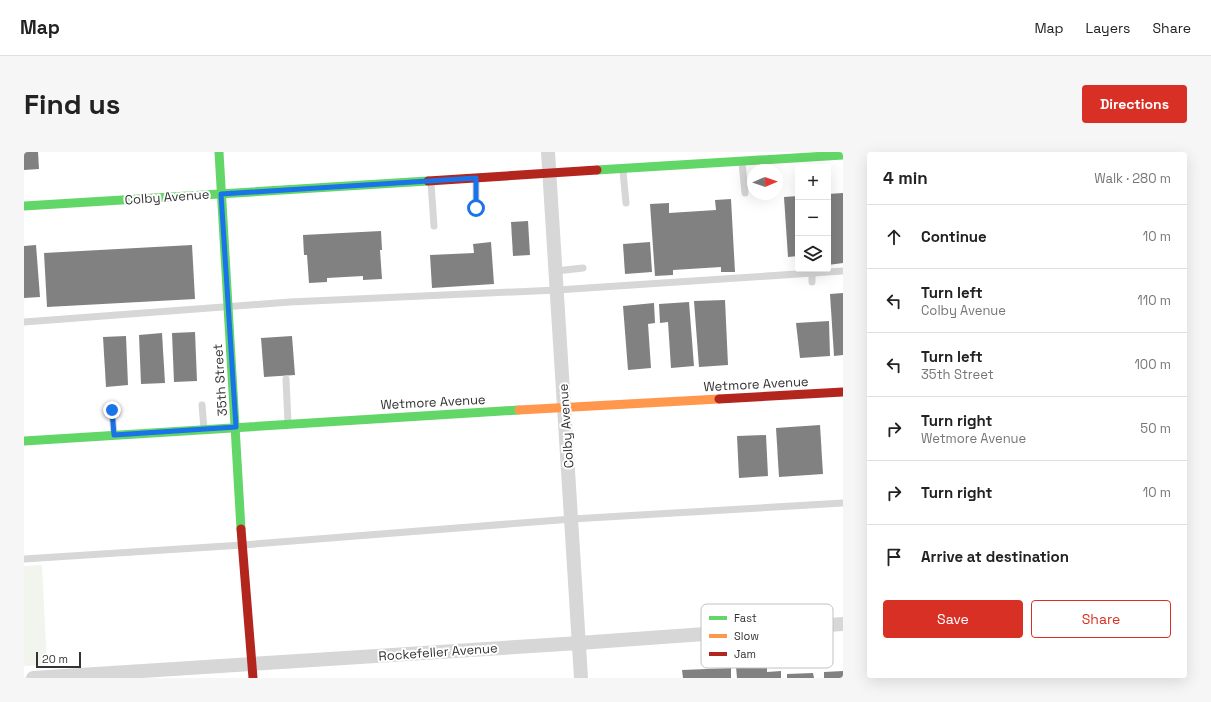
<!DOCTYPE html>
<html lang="en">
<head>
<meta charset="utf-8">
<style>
  :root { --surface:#fff; --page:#f6f6f6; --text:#222; --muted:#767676; --line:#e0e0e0; --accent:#d93025 }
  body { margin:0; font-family:"Space Grotesk",sans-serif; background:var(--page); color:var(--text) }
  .controls { position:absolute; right:12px; top:12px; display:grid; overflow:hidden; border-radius:4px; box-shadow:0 4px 16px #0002 }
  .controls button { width:36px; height:36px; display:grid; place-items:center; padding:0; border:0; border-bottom:1px solid var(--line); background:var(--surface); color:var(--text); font:20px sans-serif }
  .compass { position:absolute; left:723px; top:12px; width:36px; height:36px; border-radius:50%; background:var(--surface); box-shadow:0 4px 16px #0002; rotate:88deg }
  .scale { position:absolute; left:12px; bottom:10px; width:45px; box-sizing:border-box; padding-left:4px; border:2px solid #333; border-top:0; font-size:11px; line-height:14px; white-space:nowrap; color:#333; -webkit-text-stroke:3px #fff; paint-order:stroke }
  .stop { position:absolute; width:12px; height:12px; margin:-9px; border:3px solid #1a73e8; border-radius:50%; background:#fff }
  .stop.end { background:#1a73e8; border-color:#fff; box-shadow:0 1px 4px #0008 }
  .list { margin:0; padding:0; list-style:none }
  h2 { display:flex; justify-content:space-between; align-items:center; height:52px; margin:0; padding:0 16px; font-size:17px }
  h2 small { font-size:13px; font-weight:400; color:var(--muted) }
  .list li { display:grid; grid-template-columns:26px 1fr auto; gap:12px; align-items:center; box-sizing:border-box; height:64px; padding:0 16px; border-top:1px solid var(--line) }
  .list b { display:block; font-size:15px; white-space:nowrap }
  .list p { margin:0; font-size:13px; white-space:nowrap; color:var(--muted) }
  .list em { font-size:13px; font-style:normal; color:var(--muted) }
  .actions { display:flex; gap:8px; padding:12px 16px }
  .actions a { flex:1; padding:9px 0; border:1px solid var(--accent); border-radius:4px; text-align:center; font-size:14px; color:var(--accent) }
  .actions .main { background:var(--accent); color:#fff }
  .icon { flex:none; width:22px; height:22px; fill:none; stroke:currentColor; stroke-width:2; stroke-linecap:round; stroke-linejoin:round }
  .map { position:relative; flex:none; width:819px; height:526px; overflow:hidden; border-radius:4px }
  header { display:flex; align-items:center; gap:24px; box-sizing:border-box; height:56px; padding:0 20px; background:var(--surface); border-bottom:1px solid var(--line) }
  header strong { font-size:19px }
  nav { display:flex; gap:22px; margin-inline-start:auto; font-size:14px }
  .intro { display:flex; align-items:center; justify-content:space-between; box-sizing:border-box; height:96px; padding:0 24px }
  h1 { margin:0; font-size:28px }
  .button { padding:10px 18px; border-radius:4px; background:var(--accent); color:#fff; font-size:14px; font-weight:700 }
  main { display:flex; gap:24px; padding:0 24px }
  aside { flex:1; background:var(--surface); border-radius:4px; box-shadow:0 4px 16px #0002 }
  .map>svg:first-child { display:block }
  .green { fill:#f1f5ed }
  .building { fill:#818181 }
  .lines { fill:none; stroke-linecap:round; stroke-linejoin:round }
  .lane { stroke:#d7d7d7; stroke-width:7 }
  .street { stroke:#d7d7d7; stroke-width:14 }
  .fast { stroke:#63d668; stroke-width:9 }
  .slow { stroke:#ff974d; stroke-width:9 }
  .jam { stroke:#b3261e; stroke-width:9 }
  .route { stroke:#1a73e8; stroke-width:5 }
  .labels { text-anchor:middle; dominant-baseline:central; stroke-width:4; stroke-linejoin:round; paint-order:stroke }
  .street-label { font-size:13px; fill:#333; stroke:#fff }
  .key { fill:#fff; stroke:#c2c2c2; stroke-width:1 }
  .key-label { font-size:11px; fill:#333 }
</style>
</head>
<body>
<header>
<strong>Map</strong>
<nav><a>Map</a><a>Layers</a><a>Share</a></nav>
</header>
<div class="intro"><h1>Find us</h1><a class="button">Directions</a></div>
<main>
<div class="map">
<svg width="819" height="526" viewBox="0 0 819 526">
  <rect width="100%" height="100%" fill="#fff"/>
  <polygon class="green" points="18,413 23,513 0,514 0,414"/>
  <g class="building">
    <polygon points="0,0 14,0 15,17 0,18"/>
    <polygon points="819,41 819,111 804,113 804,42"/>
    <polygon points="774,44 774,104 764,105 760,45"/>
    <polygon points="707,47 711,120 697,120 697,115 649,118 649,123 631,124 626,52 645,51 645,61 692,58 691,48"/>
    <polygon points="504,69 506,103 489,104 487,70"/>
    <polygon points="357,79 358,98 356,98 358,127 339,128 339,124 303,126 303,130 285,131 283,103 280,103 279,83"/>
    <polygon points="467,90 470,132 408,136 406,103 450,101 449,92"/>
    <polygon points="626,90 628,120 601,122 599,92"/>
    <polygon points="12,93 16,145 0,146 0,94"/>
    <polygon points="168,93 171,147 23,155 20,101"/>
    <polygon points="819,141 819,203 810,204 806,142"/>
    <polygon points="701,148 704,213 675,215 670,149"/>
    <polygon points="665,150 670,214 647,216 644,170 636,171 635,152"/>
    <polygon points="630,151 631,171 624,172 627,216 604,218 599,154"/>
    <polygon points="805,169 806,204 776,206 772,171"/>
    <polygon points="171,180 173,229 150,230 148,181"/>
    <polygon points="138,181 141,231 117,232 115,183"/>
    <polygon points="102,184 104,233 82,235 79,185"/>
    <polygon points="268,184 271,223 240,225 237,186"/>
    <polygon points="796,273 799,322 755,325 752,276"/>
    <polygon points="742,283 744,324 715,326 713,284"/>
    <polygon points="743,514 743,520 757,519 757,526 713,526 712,515"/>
    <polygon points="707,516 707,526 659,526 658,518"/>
    <polygon points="819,519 819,526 800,526 800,520"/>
    <polygon points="789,521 790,526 763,526 763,522"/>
  </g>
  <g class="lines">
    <g class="lane">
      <polyline points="718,11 721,41"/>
      <polyline points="599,19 602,51"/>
      <polyline points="452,28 452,56"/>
      <polyline points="407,31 410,74"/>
      <polyline points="532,119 559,116"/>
      <polyline points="788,121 788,130"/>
      <polyline points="0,170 266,150 533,138 819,119"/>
      <polyline points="262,227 264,271"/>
      <polyline points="178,253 180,277"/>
      <polyline points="88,258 90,283"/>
      <polyline points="0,407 218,393 548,367 819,351"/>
    </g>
    <g class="street">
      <polyline points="524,0 557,526"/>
      <polyline points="9,526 555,491 819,472"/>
    </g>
    <g class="fast">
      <polyline points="195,0 217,377"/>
      <polyline points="573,18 819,3"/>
      <polyline points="0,54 404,29"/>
      <polyline points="0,289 495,258"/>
    </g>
    <polyline class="slow" points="495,258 695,247"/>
    <g class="jam">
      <polyline points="404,29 573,18"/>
      <polyline points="695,247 819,240"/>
      <polyline points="217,377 229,526"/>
    </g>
  </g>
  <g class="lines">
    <polyline class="route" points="88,258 90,283 212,275 197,42 452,26 452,56"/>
  </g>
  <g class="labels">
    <g class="street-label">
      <text transform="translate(143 45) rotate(-4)">Colby Avenue</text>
      <text transform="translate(196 228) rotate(-94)">35th Street</text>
      <text transform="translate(732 232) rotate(-3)">Wetmore Avenue</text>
      <text transform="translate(409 250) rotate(-3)">Wetmore Avenue</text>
      <text transform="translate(542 274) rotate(-94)">Colby Avenue</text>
      <text transform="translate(414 500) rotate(-4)">Rockefeller Avenue</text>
    </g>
  </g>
  <rect x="677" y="452" width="132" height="64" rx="6" class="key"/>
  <rect x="685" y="464" width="18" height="4" fill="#63d668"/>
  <rect x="685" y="482" width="18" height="4" fill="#ff974d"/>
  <rect x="685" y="500" width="18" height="4" fill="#b3261e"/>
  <g class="key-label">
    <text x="710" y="470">Fast</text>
    <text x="710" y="488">Slow</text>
    <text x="710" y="506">Jam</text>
  </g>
</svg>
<div class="controls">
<button>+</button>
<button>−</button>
<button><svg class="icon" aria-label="layers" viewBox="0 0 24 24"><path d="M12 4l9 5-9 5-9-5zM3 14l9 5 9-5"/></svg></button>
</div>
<svg class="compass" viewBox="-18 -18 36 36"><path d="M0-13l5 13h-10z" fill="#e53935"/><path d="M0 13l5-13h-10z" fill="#767676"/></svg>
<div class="scale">20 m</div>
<div class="stop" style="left:452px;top:56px"></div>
<div class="stop end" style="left:88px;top:258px"></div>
</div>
<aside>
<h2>4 min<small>Walk · 280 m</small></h2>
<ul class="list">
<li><svg class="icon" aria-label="ahead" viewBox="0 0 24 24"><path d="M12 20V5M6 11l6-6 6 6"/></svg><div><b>Continue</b></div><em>10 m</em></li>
<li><svg class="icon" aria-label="left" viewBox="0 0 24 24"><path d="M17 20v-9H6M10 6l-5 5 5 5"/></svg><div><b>Turn left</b><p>Colby Avenue</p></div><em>110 m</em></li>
<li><svg class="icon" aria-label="left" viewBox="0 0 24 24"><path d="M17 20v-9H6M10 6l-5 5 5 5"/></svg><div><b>Turn left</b><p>35th Street</p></div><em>100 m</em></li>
<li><svg class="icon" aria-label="right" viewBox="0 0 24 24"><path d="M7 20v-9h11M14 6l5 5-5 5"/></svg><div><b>Turn right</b><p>Wetmore Avenue</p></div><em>50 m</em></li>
<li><svg class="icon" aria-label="right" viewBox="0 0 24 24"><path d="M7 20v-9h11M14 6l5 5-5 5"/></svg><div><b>Turn right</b></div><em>10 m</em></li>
<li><svg class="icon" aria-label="arrive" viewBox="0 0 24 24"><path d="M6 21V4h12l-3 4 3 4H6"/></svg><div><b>Arrive at destination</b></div></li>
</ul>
<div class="actions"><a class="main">Save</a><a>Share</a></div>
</aside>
</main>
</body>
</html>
